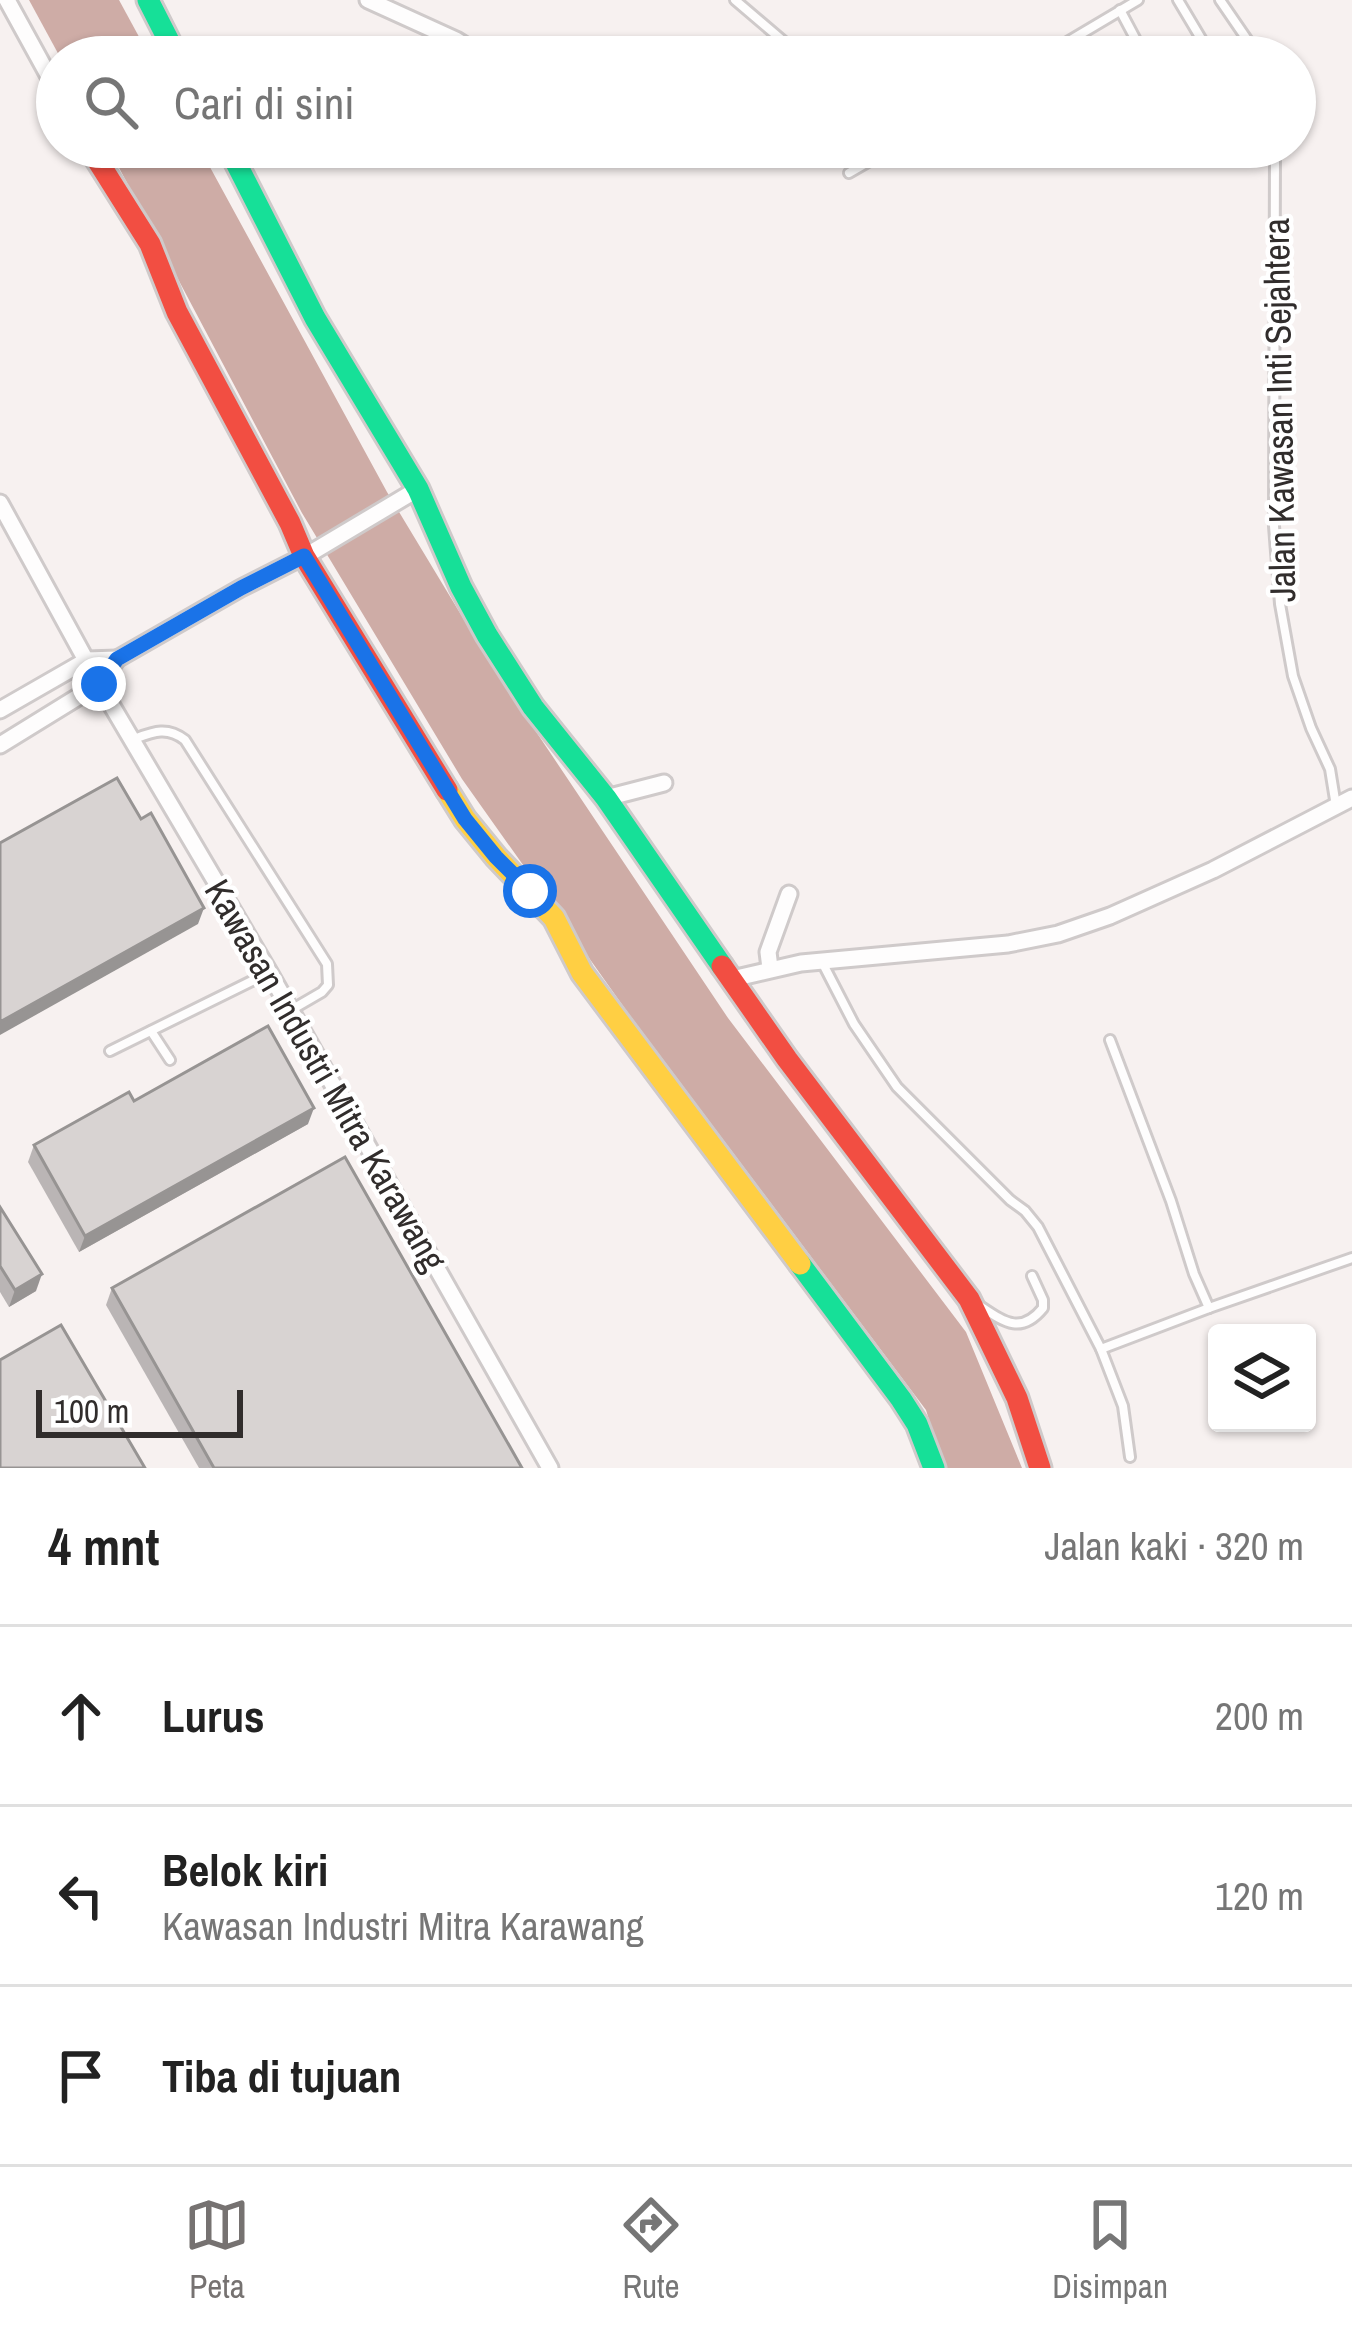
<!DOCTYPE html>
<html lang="id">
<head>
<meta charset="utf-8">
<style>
  :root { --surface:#fff; --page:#f2f2f2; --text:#222; --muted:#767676; --line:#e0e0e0; --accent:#767271 }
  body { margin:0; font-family:"Archivo Narrow",sans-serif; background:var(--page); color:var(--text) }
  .controls { position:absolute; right:36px; bottom:36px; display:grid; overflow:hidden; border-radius:12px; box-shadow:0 3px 9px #0004 }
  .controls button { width:108px; height:108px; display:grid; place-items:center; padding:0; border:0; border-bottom:3px solid var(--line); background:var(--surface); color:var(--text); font:60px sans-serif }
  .scale { position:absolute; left:36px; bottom:30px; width:207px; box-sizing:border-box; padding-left:12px; border:6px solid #312d2c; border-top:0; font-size:33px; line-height:42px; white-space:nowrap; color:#312d2c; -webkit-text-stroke:9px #fff; paint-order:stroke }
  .stop { position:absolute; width:36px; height:36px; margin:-27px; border:9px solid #1a73e8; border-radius:50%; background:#fff }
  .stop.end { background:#1a73e8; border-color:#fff; box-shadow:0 3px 12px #0008 }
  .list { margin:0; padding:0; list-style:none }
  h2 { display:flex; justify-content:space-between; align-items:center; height:156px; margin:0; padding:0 48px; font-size:51px }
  h2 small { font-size:39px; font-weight:400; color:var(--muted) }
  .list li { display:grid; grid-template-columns:78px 1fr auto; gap:36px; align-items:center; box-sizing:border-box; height:180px; padding:0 48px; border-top:3px solid var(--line) }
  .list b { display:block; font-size:45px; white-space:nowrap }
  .list p { margin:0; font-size:39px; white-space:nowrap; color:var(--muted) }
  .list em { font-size:39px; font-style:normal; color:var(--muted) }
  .icon { flex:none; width:66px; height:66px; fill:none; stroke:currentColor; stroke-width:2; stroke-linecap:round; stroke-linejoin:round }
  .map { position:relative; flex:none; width:1352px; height:1468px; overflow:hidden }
  .search { position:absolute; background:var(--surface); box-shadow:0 3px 9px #0004; left:36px; right:36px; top:36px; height:132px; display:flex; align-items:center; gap:30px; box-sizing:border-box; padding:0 42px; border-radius:66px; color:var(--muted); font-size:45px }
  .sheet { height:696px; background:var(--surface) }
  nav { display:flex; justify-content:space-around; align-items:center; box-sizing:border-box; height:168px; border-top:3px solid var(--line); background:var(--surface); font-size:33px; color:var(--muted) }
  nav a { display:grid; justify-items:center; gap:6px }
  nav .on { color:var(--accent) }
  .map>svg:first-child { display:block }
  .water { fill:#ceaca6 }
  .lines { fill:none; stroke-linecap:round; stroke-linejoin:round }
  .lane-casing { stroke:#cfcaca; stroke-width:14 }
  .street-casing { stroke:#cfcaca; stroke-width:21 }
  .fast-casing { stroke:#cfcaca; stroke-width:27 }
  .slow-casing { stroke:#cfcaca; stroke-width:27 }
  .jam-casing { stroke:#cfcaca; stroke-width:27 }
  .lane { stroke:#fefdfd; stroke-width:8 }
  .street { stroke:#fefdfd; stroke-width:15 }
  .fast { stroke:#16e098; stroke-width:21 }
  .slow { stroke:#ffcf43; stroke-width:21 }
  .jam { stroke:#f24e42; stroke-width:21 }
  .wall { fill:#bab5b5 }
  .shaded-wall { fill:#979493 }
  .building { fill:#d8d3d2; stroke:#979493; stroke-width:3 }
  .route { stroke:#1a73e8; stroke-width:15 }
  .labels { text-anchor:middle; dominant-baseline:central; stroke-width:9; stroke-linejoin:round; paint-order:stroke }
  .street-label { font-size:36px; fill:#312d2c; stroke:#fff }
</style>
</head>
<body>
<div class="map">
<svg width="1352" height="1468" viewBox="0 0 1352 1468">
  <rect width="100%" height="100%" fill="#f7f1f0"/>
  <g class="water">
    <polygon points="29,0 119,0 150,57 60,57"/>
    <polygon points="108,147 199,147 387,492 492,666 728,1018 966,1332 1022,1468 944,1468 926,1410 628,1013 462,779 302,513"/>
  </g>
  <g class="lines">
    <g class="lane-casing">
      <g id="lane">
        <polyline points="735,0 802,57"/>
        <polyline points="1178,0 1212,57"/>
        <polyline points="1220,0 1259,57"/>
        <polyline points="1120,10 1145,57"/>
        <polyline points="1042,57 1138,0"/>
        <polyline points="865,147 873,159"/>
        <polyline points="1275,147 1274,526 1280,604 1293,676 1311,728 1330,769 1336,806"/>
        <polyline points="849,173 894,147"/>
        <path d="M134,739C153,732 167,726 185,740L327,964L328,985L322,992L291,1010"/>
        <polyline points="823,964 854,1024 897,1087 1010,1200 1025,1211 1038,1227 1101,1349 1123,1406 1130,1457"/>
        <polyline points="151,1031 170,1060"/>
        <polyline points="1110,1040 1171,1201 1194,1274 1209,1308"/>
        <polyline points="110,1051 268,973"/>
        <path d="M980,1306C1004,1322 1021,1335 1043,1308V1300L1032,1276"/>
        <polyline points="1101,1349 1209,1308 1352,1258"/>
      </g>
    </g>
    <g class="street-casing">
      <g id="street">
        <polyline points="7,0 57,91"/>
        <polyline points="368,0 456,40 483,57"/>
        <polyline points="237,165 262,147"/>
        <polyline points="0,503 99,684 269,972 550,1468"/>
        <polyline points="0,710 87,660 117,659"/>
        <polyline points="0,745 99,684 117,659 241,588 314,551 418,489"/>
        <polyline points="606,798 664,783"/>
        <polyline points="770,968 768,952 789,894"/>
        <polyline points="732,979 801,963 1008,944 1058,934 1110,916 1213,870 1352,798"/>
      </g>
    </g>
    <g class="fast-casing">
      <g id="fast">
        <polyline points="148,0 177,57"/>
        <polyline points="228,147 315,318 418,489 461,587 487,635 533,707 606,798 722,966"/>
        <polyline points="800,1264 901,1399 917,1424 934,1468"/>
      </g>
    </g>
    <g class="slow-casing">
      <polyline id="slow" points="447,790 465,819 496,857 554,918 582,973 800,1264"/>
    </g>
    <g class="jam-casing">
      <g id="jam">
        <polyline points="89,147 150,244 177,312 290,523 304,556 447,790"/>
        <polyline points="722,966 787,1059 969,1299 1017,1398 1040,1468"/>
      </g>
    </g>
    <use href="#lane" class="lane"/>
    <use href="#street" class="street"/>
    <use href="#fast" class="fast"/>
    <use href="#slow" class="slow"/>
    <use href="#jam" class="jam"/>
  </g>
  <g class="wall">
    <polygon points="134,1101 308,1124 79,1252 28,1162 34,1145"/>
    <polygon points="0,1207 36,1291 9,1307 0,1292"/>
    <polygon points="112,1288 522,1468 199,1468 106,1305"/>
  </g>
  <g class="shaded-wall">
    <polygon points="204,908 198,924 0,1035 0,1022"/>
    <polygon points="314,1108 308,1124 79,1252 85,1236"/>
    <polygon points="42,1274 36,1291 9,1307 15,1290"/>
  </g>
  <g class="building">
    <polygon points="117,778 141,819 151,813 204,908 0,1022 0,843"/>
    <polygon points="268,1026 314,1108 85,1236 34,1145 129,1092 134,1101"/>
    <polygon points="345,1157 522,1468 214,1468 112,1288"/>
    <polygon points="0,1207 42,1274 15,1290 0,1266"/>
    <polygon points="61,1325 145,1468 0,1468 0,1360"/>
  </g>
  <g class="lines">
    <polyline class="route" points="99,684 117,659 241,588 304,556 465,819 496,857 530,891"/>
  </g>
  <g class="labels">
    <g class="street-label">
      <text transform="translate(1279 410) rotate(-91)">Jalan Kawasan Inti Sejahtera</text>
      <text transform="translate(326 1075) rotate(60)">Kawasan Industri Mitra Karawang</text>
    </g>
  </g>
</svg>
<div class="controls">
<button><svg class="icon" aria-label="layers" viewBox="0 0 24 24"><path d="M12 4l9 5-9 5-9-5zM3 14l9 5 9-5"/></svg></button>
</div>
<div class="scale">100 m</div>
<div class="stop" style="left:530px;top:891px"></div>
<div class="stop end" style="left:99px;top:684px"></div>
<div class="search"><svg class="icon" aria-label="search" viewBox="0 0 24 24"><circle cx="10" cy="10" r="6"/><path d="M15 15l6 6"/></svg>Cari di sini</div>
</div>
<section class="sheet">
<h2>4 mnt<small>Jalan kaki · 320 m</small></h2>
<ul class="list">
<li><svg class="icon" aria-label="ahead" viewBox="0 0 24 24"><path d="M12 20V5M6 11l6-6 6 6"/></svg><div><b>Lurus</b></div><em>200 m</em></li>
<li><svg class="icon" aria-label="left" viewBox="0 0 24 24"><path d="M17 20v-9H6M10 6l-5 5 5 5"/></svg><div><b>Belok kiri</b><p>Kawasan Industri Mitra Karawang</p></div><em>120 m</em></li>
<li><svg class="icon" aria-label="arrive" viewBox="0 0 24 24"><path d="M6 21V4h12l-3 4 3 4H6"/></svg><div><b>Tiba di tujuan</b></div></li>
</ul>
</section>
<nav>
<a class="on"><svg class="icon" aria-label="map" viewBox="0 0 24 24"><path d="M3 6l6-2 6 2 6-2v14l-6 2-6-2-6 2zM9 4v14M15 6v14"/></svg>Peta</a>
<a><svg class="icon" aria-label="directions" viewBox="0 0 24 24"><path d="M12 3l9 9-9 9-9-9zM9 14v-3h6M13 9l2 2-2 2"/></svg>Rute</a>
<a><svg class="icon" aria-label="saved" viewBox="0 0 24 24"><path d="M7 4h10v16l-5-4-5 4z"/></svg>Disimpan</a>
</nav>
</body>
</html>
